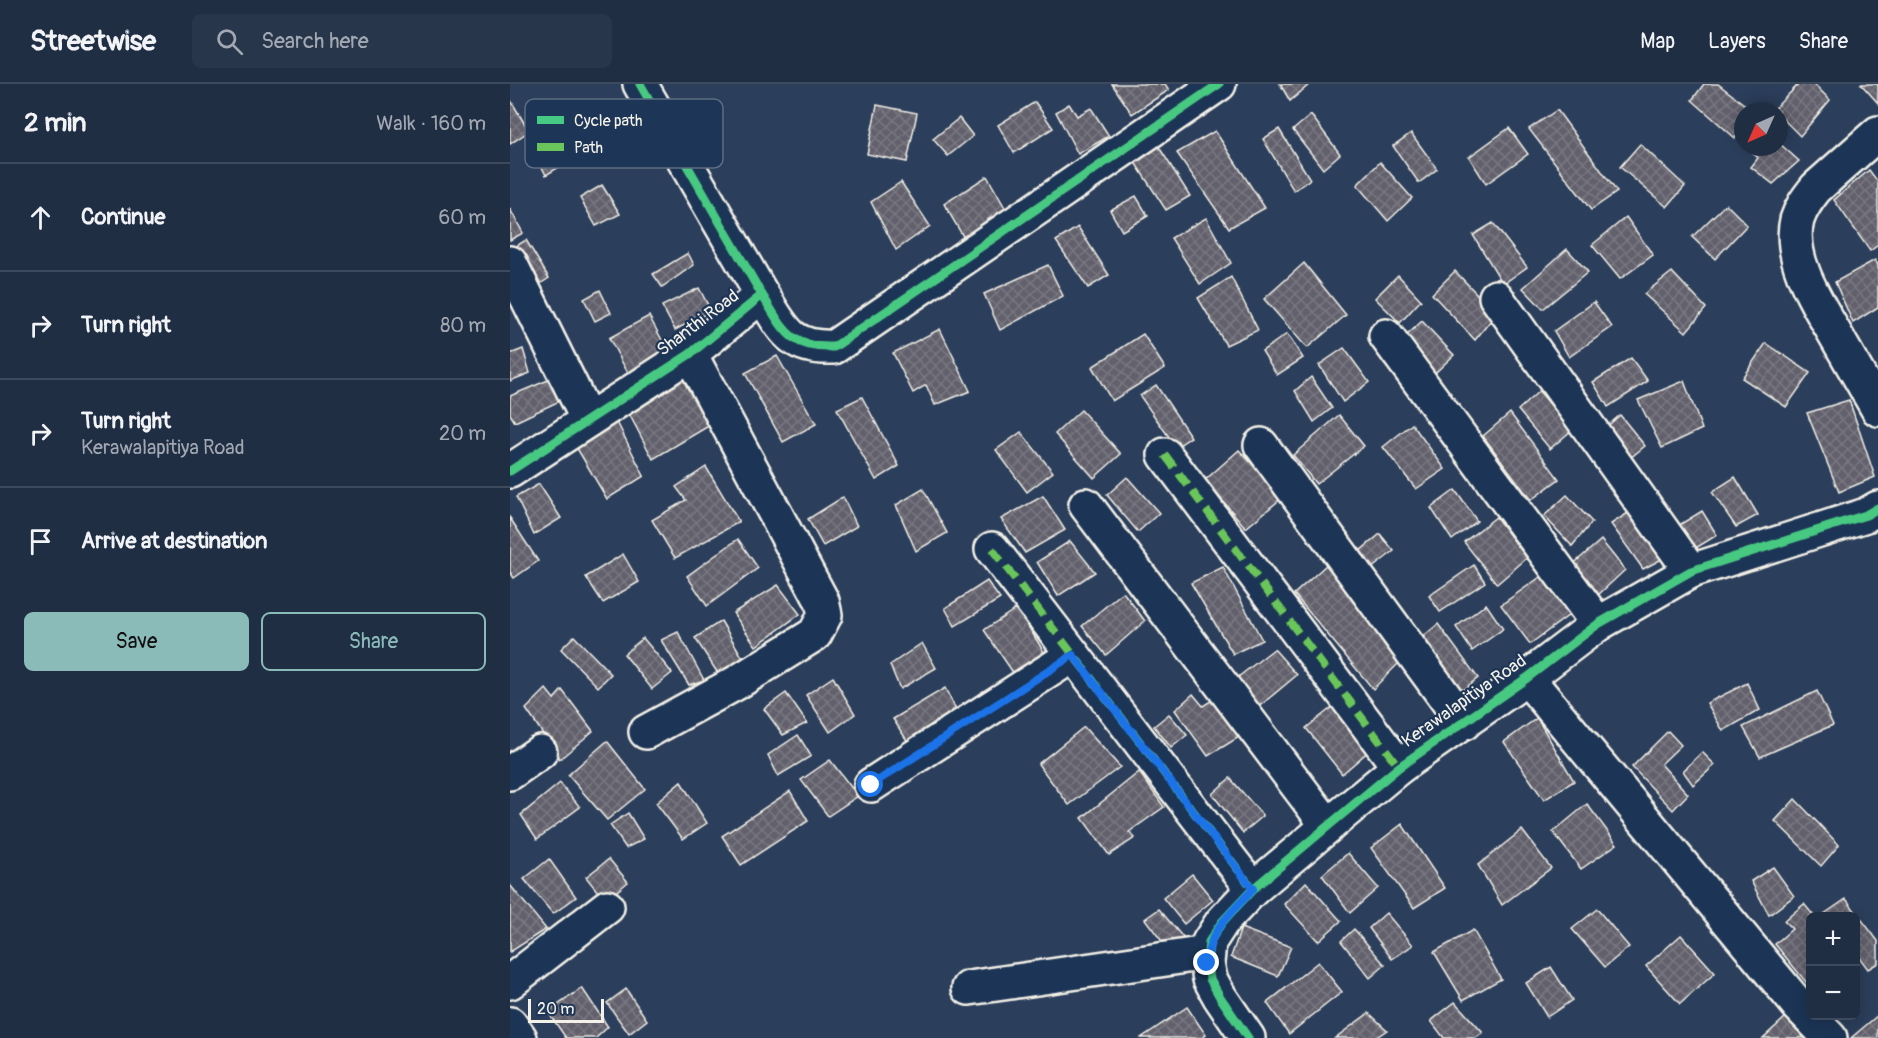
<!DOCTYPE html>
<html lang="en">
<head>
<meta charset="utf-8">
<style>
  :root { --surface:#202e44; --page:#28364b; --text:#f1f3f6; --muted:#a2a8b2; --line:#3d4a5d; --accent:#8bbbb9 }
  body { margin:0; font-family:Pangolin,sans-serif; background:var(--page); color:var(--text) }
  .controls { position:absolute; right:18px; bottom:18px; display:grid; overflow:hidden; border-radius:9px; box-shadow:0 3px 15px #0003 }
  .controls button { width:54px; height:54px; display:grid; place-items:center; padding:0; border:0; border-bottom:2px solid var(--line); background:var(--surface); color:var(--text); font:30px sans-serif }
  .compass { position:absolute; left:1224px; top:18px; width:54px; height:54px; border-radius:50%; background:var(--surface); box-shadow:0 3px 15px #0003; rotate:225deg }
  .scale { position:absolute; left:18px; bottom:15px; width:76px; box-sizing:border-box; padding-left:6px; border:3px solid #f4f1e8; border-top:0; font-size:16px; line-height:21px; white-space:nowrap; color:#f4f1e8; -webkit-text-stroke:4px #1d3557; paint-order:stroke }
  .stop { position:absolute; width:18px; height:18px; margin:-14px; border:4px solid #1a73e8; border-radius:50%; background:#fff }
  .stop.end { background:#1a73e8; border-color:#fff; box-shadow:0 2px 6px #0008 }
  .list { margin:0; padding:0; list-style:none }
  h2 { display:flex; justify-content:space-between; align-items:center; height:78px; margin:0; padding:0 24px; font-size:26px }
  h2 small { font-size:20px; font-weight:400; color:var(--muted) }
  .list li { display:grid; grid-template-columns:39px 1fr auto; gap:18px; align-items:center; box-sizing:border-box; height:108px; padding:0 24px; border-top:2px solid var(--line) }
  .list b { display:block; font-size:22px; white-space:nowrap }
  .list p { margin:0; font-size:20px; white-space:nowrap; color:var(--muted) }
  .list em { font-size:20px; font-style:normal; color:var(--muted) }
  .actions { display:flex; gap:12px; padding:18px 24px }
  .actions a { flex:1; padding:14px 0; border:2px solid var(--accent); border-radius:9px; text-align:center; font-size:21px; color:var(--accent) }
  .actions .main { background:var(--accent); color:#111 }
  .icon { flex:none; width:33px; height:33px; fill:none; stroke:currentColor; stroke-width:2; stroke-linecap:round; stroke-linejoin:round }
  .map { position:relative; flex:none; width:1368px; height:954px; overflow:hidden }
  header { display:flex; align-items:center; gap:36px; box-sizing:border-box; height:84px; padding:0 30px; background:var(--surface); border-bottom:2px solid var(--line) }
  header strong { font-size:28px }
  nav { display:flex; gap:33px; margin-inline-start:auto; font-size:21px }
  .search { width:420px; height:54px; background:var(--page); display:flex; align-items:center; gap:15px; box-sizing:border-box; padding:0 21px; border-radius:9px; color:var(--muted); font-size:22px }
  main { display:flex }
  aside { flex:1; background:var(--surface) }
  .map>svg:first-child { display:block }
  .building { fill:url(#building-cross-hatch); stroke:#f4f1e8; stroke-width:1.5 }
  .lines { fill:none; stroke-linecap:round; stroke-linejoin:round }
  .minor-casing { stroke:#f4f1e8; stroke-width:38 }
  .minor { stroke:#1d3557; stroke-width:33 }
  .quiet { stroke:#6ac65a; stroke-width:8; stroke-dasharray:15 8; stroke-linecap:butt }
  .cycleway-casing { stroke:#1d3557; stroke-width:13 }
  .cycleway { stroke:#46c982; stroke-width:9 }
  .route { stroke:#1a73e8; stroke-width:8 }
  .labels { text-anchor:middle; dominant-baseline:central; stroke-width:4.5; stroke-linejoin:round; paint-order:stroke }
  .street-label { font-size:18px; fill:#f4f1e8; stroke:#1d3557 }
  .key { fill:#1d3557; stroke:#5e6d82; stroke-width:1.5 }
  .key-label { font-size:16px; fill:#f4f1e8 }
</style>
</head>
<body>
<header>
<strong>Streetwise</strong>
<div class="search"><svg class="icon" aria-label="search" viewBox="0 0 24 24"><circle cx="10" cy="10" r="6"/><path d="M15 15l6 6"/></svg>Search here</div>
<nav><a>Map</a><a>Layers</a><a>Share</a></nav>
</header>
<main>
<aside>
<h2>2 min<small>Walk · 160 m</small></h2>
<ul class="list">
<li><svg class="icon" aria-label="ahead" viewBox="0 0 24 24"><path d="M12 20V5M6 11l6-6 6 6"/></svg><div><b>Continue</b></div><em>60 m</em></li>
<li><svg class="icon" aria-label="right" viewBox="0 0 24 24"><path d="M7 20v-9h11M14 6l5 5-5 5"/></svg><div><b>Turn right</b></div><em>80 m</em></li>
<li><svg class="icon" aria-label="right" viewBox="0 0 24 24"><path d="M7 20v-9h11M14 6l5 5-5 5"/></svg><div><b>Turn right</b><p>Kerawalapitiya Road</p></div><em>20 m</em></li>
<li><svg class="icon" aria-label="arrive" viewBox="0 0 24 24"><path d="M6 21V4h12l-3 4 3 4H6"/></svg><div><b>Arrive at destination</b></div></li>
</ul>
<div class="actions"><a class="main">Save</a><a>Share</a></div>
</aside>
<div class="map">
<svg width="1368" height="954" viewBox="0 0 1368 954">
  <defs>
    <pattern id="building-cross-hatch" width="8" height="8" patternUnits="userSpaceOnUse" patternTransform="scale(1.5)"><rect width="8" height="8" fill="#62616c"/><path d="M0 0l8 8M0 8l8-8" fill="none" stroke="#797881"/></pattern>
  </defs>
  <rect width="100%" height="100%" fill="#2b3e5b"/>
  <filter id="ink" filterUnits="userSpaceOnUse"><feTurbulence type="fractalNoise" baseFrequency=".0167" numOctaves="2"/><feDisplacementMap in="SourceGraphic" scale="12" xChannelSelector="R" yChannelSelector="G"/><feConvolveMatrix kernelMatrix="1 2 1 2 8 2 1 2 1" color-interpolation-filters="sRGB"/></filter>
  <g filter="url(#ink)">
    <g class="building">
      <polygon points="602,0 655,0 659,6 622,30"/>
      <polygon points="770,0 800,0 780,17"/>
      <polygon points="1194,0 1208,0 1243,27 1233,27 1233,45 1225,54 1182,16"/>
      <polygon points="1289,0 1304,0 1320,16 1290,52 1269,31 1269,27 1264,25"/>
      <polygon points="1351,0 1368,0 1368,19"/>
      <polygon points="0,15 19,47 0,60"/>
      <polygon points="525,18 543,44 504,69 488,41"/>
      <polygon points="559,20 567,32 581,24 599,52 568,70 546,28"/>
      <polygon points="367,21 407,29 397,78 357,70"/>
      <polygon points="1047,26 1107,108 1081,126 1019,45"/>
      <polygon points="801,31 830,70 813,85 783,46"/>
      <polygon points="449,34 463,52 438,72 423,55"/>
      <polygon points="999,44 1018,70 976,100 959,73"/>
      <polygon points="769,45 800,95 784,107 753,55"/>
      <polygon points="62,46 74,68 36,91 24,68"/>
      <polygon points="705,47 755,124 719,144 667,69"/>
      <polygon points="901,49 927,85 909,99 883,62"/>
      <polygon points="1269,59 1289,77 1263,100 1241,83 1248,74 1237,63 1269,63"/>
      <polygon points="647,60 680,112 656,126 624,77"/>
      <polygon points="1130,60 1175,102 1157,123 1110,83"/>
      <polygon points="870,78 902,114 878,137 847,101"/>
      <polygon points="1359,86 1368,98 1368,161 1360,167 1324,116"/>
      <polygon points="477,92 498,129 454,154 434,120"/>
      <polygon points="391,98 420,142 386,166 361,118"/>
      <polygon points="92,101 110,130 86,142 70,114"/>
      <polygon points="626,112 638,132 612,147 600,126"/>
      <polygon points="1216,120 1237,141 1205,175 1182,153"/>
      <polygon points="0,125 13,149 0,156"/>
      <polygon points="1116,133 1143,171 1110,195 1082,161"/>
      <polygon points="696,134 721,179 690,200 661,154"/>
      <polygon points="983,139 1017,183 993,200 963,151"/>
      <polygon points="568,143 599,191 578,204 546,157"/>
      <polygon points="16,156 39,194 24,204 3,164"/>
      <polygon points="1057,165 1078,188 1033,225 1013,204"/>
      <polygon points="178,169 184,181 152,203 143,190"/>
      <polygon points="1365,176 1368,181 1368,223 1343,239 1325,198"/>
      <polygon points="794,179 836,231 797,264 754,215"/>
      <polygon points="538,181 553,212 490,246 474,210"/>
      <polygon points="945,187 986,230 965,256 922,210"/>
      <polygon points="1162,188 1196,224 1176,248 1134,210"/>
      <polygon points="888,191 911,216 890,239 865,214"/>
      <polygon points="721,193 748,246 716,261 688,214"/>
      <polygon points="189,204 201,227 165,246 152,222"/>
      <polygon points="90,206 101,229 85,237 74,215"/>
      <polygon points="1084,218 1102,243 1059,273 1044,247"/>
      <polygon points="139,232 160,271 118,289 99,254"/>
      <polygon points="912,237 944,271 925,289 894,254"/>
      <polygon points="430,245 460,307 425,321 416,301 403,309 383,269"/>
      <polygon points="633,250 655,284 602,317 582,283"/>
      <polygon points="777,250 793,274 767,291 752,267"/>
      <polygon points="1256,259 1300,289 1276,323 1232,294"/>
      <polygon points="834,264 859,298 833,318 809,281"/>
      <polygon points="13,265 20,289 0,297 0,270"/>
      <polygon points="267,272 306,340 273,358 235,289"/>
      <polygon points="1121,274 1138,297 1098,323 1083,298"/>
      <polygon points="170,291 202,340 143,375 116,324"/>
      <polygon points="801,293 822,324 804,338 785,307"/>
      <polygon points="43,294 54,315 5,338 0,330 0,312"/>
      <polygon points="1174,297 1192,345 1152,364 1128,316"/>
      <polygon points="646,301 681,353 666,363 630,312"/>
      <polygon points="1029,307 1062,346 1040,365 1008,326"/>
      <polygon points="352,313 389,382 366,396 327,325"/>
      <polygon points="1339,316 1365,393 1329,408 1297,329"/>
      <polygon points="571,326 611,370 584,394 545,350"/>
      <polygon points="1000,329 1049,395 1021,416 973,352"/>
      <polygon points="829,331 854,362 806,400 783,371"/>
      <polygon points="1110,331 1135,362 1119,375 1095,344"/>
      <polygon points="107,338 134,392 97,415 65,361"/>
      <polygon points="902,340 935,385 906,405 873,363"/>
      <polygon points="511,348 543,388 517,408 486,366"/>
      <polygon points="729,366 773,413 736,444 695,396"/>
      <polygon points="196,383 229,438 165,474 142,436 176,416 166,403"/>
      <polygon points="617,393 649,429 628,448 597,411"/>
      <polygon points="1225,393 1248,431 1226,443 1202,408"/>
      <polygon points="29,400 51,434 24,451 6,413"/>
      <polygon points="413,405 437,449 406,467 386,421"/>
      <polygon points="945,406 967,437 942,456 921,424"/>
      <polygon points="1057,411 1082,438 1062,462 1034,432"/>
      <polygon points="533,412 555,446 515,469 491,435"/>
      <polygon points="333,413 347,442 313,462 298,435"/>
      <polygon points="1121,427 1154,474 1133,485 1101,440"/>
      <polygon points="1192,427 1207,451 1181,467 1166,443"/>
      <polygon points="986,433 1017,474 987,500 954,458"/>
      <polygon points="0,434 28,477 4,494 0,488"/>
      <polygon points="870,450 884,467 861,485 850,467"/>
      <polygon points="228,455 248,484 197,522 177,492"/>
      <polygon points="1091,456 1115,486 1087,512 1061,482"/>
      <polygon points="560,457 585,488 548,512 527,478"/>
      <polygon points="113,470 129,498 93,519 76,493"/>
      <polygon points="816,481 895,573 863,605 784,510"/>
      <polygon points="964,481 975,498 930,528 919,512"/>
      <polygon points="713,483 752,556 723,570 681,499"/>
      <polygon points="1033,491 1059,531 1020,560 991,521"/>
      <polygon points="477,497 490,515 445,542 435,524"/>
      <polygon points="268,501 290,530 246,562 223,529"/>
      <polygon points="613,508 635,537 596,571 572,542"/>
      <polygon points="976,520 993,545 962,567 946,543"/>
      <polygon points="507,524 534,568 504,590 474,546"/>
      <polygon points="211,537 234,576 207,588 185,554"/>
      <polygon points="928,540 968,594 946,611 908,557"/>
      <polygon points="168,548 194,596 179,601 151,556"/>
      <polygon points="64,552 101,590 88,603 51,565"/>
      <polygon points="133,554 162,589 142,605 114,570"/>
      <polygon points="412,559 426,584 390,605 380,581"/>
      <polygon points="764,565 787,591 746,625 723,597"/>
      <polygon points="323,593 345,630 320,648 296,611"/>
      <polygon points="1237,599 1250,626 1213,647 1197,619"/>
      <polygon points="435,604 449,632 400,661 383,635"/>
      <polygon points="36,605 44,615 52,606 83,647 50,675 16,625"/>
      <polygon points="1307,607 1323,641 1250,673 1233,643"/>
      <polygon points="276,609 297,639 273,651 254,625"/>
      <polygon points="683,610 693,622 707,613 734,650 698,672 665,626"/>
      <polygon points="825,621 860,666 832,690 796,644"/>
      <polygon points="659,630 677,651 661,664 644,642"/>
      <polygon points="1027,634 1064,697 1034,716 994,658"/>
      <polygon points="574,643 610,683 559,721 528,680"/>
      <polygon points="1158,647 1171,661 1151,680 1178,710 1163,726 1122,683"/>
      <polygon points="288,651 301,672 268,692 258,671"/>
      <polygon points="97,657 135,705 97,736 58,691"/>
      <polygon points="1192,668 1205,681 1183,701 1173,687"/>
      <polygon points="320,676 348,712 318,732 291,696"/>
      <polygon points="629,688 654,723 619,748 625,754 599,771 572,734"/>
      <polygon points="720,694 753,732 733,749 702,710"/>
      <polygon points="171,698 197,739 173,755 146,719"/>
      <polygon points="50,699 70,723 27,755 11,731"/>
      <polygon points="280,707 298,737 231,781 212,752"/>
      <polygon points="1285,715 1329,761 1311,782 1265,737"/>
      <polygon points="1077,720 1107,760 1071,785 1043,748"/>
      <polygon points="118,729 134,755 116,764 100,741"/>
      <polygon points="892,740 935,804 904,824 861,764"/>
      <polygon points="1012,746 1041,784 992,821 968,781"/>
      <polygon points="838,769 868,804 840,829 812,791"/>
      <polygon points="39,775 66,813 43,830 14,795"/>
      <polygon points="99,775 118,798 95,817 76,793"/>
      <polygon points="1263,783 1284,812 1259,831 1241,797"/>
      <polygon points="682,790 703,816 674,840 653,814"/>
      <polygon points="796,798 831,837 808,857 774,820"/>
      <polygon points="0,801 36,845 0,868"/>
      <polygon points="1336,815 1368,857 1368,879 1358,885 1346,869 1346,832 1316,832 1314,830"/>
      <polygon points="1294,820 1304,832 1300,832 1300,903 1265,860 1282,845 1274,837"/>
      <polygon points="649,825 676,857 660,868 635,835"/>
      <polygon points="1087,825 1119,863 1095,883 1062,845"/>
      <polygon points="876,829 903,861 882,875 859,844"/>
      <polygon points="731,844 781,863 768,892 721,873"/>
      <polygon points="844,845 875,881 860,894 831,857"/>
      <polygon points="963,846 991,895 953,916 924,868"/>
      <polygon points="1171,851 1205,889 1170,920 1136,882"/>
      <polygon points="808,878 832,908 779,950 757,919"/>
      <polygon points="1041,883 1062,916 1037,933 1016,899"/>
      <polygon points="72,904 98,943 86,954 56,954 38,928"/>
      <polygon points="116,905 137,936 119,950 97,919"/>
      <polygon points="945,918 973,949 966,954 934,954 921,937"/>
      <polygon points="677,923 696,951 692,954 631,954"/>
      <polygon points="859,929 877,946 865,954 825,954"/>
      <polygon points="1368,931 1368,954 1341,954"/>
      <polygon points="1276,933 1298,954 1253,954"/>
    </g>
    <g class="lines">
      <g class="minor-casing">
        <g id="minor">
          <path d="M1368,49L1306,104C1298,114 1291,123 1287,136C1277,176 1310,223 1329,257C1342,280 1355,302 1368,325"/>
          <polyline points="0,179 78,336"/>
          <path d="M252,211C274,245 279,265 324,263L709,0"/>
          <polyline points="986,213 1181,487"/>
          <polyline points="876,252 1088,540"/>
          <polyline points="751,361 954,639"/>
          <polyline points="655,371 889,683"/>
          <polyline points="0,387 180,270 252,211 130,0"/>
          <polyline points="576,421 818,742"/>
          <polyline points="482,465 743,805"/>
          <polyline points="1017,594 1289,922 1320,954"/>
          <polyline points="136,648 226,599 305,550 315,531 312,517 180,270"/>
          <polyline points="0,689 30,668"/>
          <polyline points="361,701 563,571"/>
          <polyline points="0,898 97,823"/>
          <polyline points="459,904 697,869"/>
          <polyline points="0,940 10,954"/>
          <polyline points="738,954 710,913 700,895 697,879 699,858 712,838 743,805 818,742 889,683 1017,594 1088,540 1181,487 1356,431 1368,424"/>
        </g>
      </g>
      <use href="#minor" class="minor"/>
      <g class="quiet">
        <polyline points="655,371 889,683"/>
        <polyline points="482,465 743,805"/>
      </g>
      <g class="cycleway-casing">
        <g id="cycleway">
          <path d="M252,211C274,245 279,265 324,263L709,0"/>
          <polyline points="0,387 180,270 252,211 130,0"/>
          <polyline points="738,954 710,913 700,895 697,879 699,858 712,838 743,805 818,742 889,683 1017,594 1088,540 1181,487 1356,431 1368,424"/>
        </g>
      </g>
      <use href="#cycleway" class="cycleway"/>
    </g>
  </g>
  <g class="lines" filter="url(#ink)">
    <path class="route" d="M361,701L563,571L743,805C722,829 698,845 697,879"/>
  </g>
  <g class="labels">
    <g class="street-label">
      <text transform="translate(188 239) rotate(-37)">Shanthi Road</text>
      <text transform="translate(954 617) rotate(-35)">Kerawalapitiya Road</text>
    </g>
  </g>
  <rect x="15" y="15" width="198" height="69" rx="9" class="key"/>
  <rect x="27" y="32" width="27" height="8" fill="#46c982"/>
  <rect x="27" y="59" width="27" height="8" fill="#6ac65a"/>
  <g class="key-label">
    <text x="64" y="42">Cycle path</text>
    <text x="64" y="69">Path</text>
  </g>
</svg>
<div class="controls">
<button>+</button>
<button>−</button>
</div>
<svg class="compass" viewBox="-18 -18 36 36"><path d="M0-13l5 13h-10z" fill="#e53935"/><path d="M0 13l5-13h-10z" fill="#a2a8b2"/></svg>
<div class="scale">20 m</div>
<div class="stop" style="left:361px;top:701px"></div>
<div class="stop end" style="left:697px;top:879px"></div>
</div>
</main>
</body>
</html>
